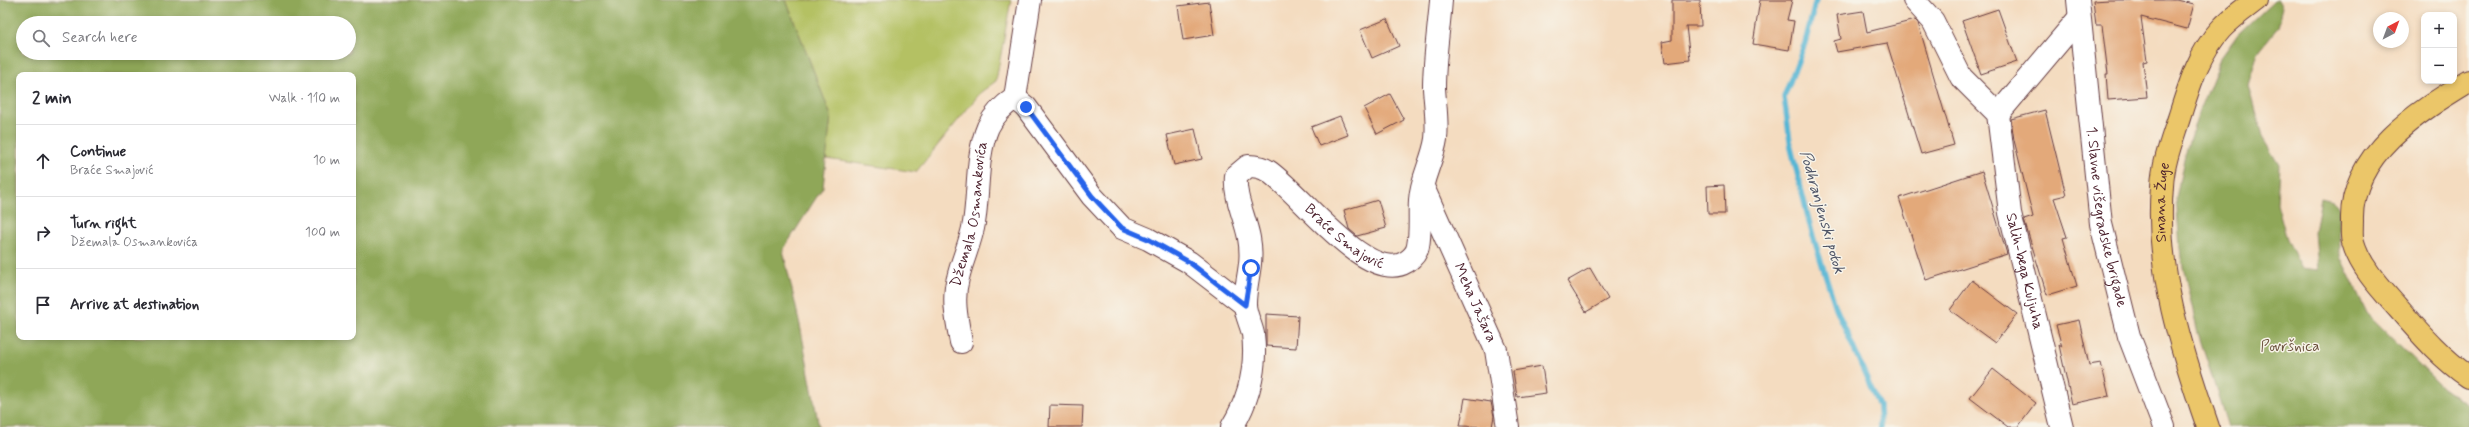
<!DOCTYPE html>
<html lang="en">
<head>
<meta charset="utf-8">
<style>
  :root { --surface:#fff; --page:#f7f7f7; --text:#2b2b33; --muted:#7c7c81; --line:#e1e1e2 }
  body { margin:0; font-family:Mynerve,sans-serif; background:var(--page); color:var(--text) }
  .controls { position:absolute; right:12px; top:12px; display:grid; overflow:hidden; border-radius:8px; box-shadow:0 2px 6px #0003 }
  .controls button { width:36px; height:36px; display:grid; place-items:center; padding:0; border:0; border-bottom:1px solid var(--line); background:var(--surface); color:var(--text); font:20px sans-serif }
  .compass { position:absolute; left:2373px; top:12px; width:36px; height:36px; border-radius:50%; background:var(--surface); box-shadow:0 2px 6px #0003; rotate:41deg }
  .stop { position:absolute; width:12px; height:12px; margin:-9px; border:3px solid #2563eb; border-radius:50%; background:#fff }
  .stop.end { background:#2563eb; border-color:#fff; box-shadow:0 1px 4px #0008 }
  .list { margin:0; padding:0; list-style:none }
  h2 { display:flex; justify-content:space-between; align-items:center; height:52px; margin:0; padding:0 16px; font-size:17px }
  h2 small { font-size:13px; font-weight:400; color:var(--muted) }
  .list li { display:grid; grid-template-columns:26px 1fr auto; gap:12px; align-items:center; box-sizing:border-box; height:72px; padding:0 16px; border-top:1px solid var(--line) }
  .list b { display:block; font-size:15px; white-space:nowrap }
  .list p { margin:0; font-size:13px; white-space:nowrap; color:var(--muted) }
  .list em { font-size:13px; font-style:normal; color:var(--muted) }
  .icon { flex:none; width:22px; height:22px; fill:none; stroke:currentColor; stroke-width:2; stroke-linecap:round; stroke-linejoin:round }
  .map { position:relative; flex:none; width:2469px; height:427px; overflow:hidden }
  .search { position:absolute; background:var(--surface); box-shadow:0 2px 6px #0003; left:16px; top:16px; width:340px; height:44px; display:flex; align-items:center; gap:10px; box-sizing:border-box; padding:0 14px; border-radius:22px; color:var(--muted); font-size:15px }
  .panel { position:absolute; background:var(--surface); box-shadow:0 2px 6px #0003; left:16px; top:72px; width:340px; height:268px; border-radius:8px }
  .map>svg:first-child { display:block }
  .green { fill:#b4c163; stroke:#7f7047 }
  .forest { fill:#8fa759; stroke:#6c6342; fill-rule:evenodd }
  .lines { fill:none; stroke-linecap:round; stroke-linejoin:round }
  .stream { stroke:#56b6d4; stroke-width:5.5 }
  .building { fill:#e3a97a }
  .minor-casing { stroke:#643b41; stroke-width:24 }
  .major-casing { stroke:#643b41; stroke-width:24 }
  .minor { stroke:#fff; stroke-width:22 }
  .major { stroke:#ebc669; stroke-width:22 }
  .route { stroke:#2563eb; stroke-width:5 }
  .labels { text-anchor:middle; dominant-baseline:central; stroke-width:3; stroke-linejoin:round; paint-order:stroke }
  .street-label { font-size:15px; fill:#4a1f2b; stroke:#f7f3e8 }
  .park-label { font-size:15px; fill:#6a503c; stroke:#f7f3e8 }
  .water-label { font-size:16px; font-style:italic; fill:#4e5466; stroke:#f7f3e8 }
</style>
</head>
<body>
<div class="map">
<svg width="2469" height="427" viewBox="0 0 2469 427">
  <rect width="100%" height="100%" fill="#f7f3e8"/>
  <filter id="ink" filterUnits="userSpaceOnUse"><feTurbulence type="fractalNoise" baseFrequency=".025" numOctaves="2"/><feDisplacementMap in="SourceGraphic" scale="8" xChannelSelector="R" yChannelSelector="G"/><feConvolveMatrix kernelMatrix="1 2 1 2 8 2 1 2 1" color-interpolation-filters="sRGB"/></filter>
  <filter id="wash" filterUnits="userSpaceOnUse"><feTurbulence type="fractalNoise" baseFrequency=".012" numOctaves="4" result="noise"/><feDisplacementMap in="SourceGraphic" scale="16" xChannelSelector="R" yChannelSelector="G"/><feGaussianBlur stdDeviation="0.9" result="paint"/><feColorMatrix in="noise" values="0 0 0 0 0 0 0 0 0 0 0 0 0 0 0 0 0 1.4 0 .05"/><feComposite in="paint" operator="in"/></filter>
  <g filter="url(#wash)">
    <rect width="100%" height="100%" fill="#f4dcc0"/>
    <polygon class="green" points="786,0 1011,0 996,81 981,92 916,172 826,159 831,116"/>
    <g class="forest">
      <path d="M0,0H786L831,116L823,187L783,250L800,325L819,427H0ZM23,23H349V53H23ZM19,75H353V337H19Z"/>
      <polygon points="2274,0 2279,0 2283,7 2278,27 2258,52 2248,85 2262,137 2279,165 2277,203 2287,240 2302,268 2318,270 2315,232 2321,198 2333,201 2339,207 2340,256 2367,313 2444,389 2469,405 2469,427 2228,427 2198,333 2181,258 2176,198 2185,154 2200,108 2220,59 2238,34"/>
    </g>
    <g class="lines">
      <polyline class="stream" points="1816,0 1805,43 1784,97 1791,148 1812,233 1836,308 1879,406 1880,427"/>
    </g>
    <g id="blocks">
      <g class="building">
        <polygon points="1672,0 1700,0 1701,26 1686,26 1690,60 1665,63 1662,42 1672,40"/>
        <polygon points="1760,0 1792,0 1787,20 1794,21 1789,50 1753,44"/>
        <polygon points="2109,0 2177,0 2194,4 2187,29 2141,17 2147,61 2143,62 2147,97 2108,100 2106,74 2108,74 2102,25 2096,25 2093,1"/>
        <polygon points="1209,2 1214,35 1183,40 1178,6"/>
        <polygon points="1998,9 2017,62 1981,74 1962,21"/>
        <polygon points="1863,11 1867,32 1915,20 1918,23 1954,145 1921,154 1887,43 1837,52 1834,41 1841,39 1837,15"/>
        <polygon points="1387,19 1399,46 1372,58 1360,30"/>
        <polygon points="1390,94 1404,120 1377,134 1364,108"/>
        <polygon points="2045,110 2066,195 2054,198 2067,237 2063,238 2077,286 2047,295 2024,220 2033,217 2014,140 2011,119"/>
        <polygon points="1340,116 1348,135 1319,146 1311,127"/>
        <polygon points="1195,129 1202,159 1174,165 1167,135"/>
        <polygon points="1982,171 2007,254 1926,280 1899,198"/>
        <polygon points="1724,185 1725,214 1708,214 1707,186"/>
        <polygon points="1378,200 1386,228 1357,236 1349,229 1344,210"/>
        <polygon points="1590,268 1608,299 1586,312 1567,281"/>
        <polygon points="1972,280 2017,314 1995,343 1950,310"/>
        <polygon points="1266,314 1298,316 1296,348 1266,346"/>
        <polygon points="2079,320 2089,365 2101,363 2109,396 2072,404 2059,345 2062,347 2056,325"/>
        <polygon points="1542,366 1546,393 1517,397 1513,371"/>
        <polygon points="1993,369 2036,403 2018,427 2008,427 1970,398"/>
        <polygon points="1465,398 1491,402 1494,416 1492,427 1460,426"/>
        <polygon points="1050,405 1083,406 1082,427 1049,427"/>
      </g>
    </g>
  </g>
  <g filter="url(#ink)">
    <use href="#blocks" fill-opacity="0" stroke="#643b41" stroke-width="1"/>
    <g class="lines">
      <g class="minor-casing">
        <g id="minor">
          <path id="s1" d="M1914,0L1933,21L1961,77L1998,114L2010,213L2062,427"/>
          <path id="s2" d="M2078,0L2101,224L2129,336L2164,427"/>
          <polyline points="1015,98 1030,0"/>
          <polyline points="1998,114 2079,18"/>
          <path id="s3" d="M1423,187L1496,350L1508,427"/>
          <path id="s4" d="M961,342C957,321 952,299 958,278C962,260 971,242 974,223C979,192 976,155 988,127C994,115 1004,105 1015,98L1026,107L1092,196L1122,228L1148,239L1189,262L1245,305"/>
          <path id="s5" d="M1232,427C1249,399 1257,367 1253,334C1251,324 1245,314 1245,304C1245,281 1254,264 1249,238C1245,217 1234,197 1236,176L1248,166C1255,166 1262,167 1268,171C1297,189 1367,286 1406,262C1412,258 1417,253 1418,246C1421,231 1419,216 1420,200C1421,179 1433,160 1436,139C1438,122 1435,105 1434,88C1434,58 1439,29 1441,0"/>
        </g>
      </g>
      <g class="major-casing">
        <g id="major">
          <path d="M2469,81C2418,112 2350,154 2352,221C2352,228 2351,236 2353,242C2360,267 2381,289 2397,307C2419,332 2441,358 2469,377"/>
          <path id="s6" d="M2208,427C2181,349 2155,270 2162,186C2163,163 2172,140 2179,118C2189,87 2198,54 2221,29C2231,18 2244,9 2256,0"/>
        </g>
      </g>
      <use href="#minor" class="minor"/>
      <use href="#major" class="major"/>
    </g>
  </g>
  <g class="lines" filter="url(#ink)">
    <polyline class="route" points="1026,107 1092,196 1122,228 1148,239 1189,262 1245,305 1251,268"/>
  </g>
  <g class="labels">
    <g class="street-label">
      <text stroke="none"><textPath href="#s6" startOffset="231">Sinana Žuge</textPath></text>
      <text stroke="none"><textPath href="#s4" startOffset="130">Džemala Osmankovića</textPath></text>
      <text stroke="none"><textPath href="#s2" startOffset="219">1. Slavne višegradske brigade</textPath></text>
      <text stroke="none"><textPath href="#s5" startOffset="396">Braće Smajović</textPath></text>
      <text stroke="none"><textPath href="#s1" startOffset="303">Salih-bega Kuljuha</textPath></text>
      <text stroke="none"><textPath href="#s3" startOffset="127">Meha Jašara</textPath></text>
    </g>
    <g class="park-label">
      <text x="2290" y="347">Površnica</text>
    </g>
    <g class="water-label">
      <text transform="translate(1822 212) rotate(74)">Podhranjenski potok</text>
    </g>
  </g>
</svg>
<div class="controls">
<button>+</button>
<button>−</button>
</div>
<svg class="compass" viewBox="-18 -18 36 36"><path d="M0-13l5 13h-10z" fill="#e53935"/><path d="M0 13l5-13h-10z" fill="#7c7c81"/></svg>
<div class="stop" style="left:1251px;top:268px"></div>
<div class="stop end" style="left:1026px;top:107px"></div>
<div class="search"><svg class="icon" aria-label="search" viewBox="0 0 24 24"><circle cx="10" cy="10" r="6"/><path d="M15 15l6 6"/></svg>Search here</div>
<section class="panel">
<h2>2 min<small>Walk · 110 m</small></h2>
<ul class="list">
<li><svg class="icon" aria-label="ahead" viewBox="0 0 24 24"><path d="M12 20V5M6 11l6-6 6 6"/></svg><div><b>Continue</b><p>Braće Smajović</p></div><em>10 m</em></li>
<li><svg class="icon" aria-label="right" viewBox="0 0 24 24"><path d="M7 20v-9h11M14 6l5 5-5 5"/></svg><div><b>Turn right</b><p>Džemala Osmankovića</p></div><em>100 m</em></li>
<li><svg class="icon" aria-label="arrive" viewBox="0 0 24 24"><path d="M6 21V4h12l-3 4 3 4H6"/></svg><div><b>Arrive at destination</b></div></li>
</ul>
</section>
</div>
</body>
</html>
